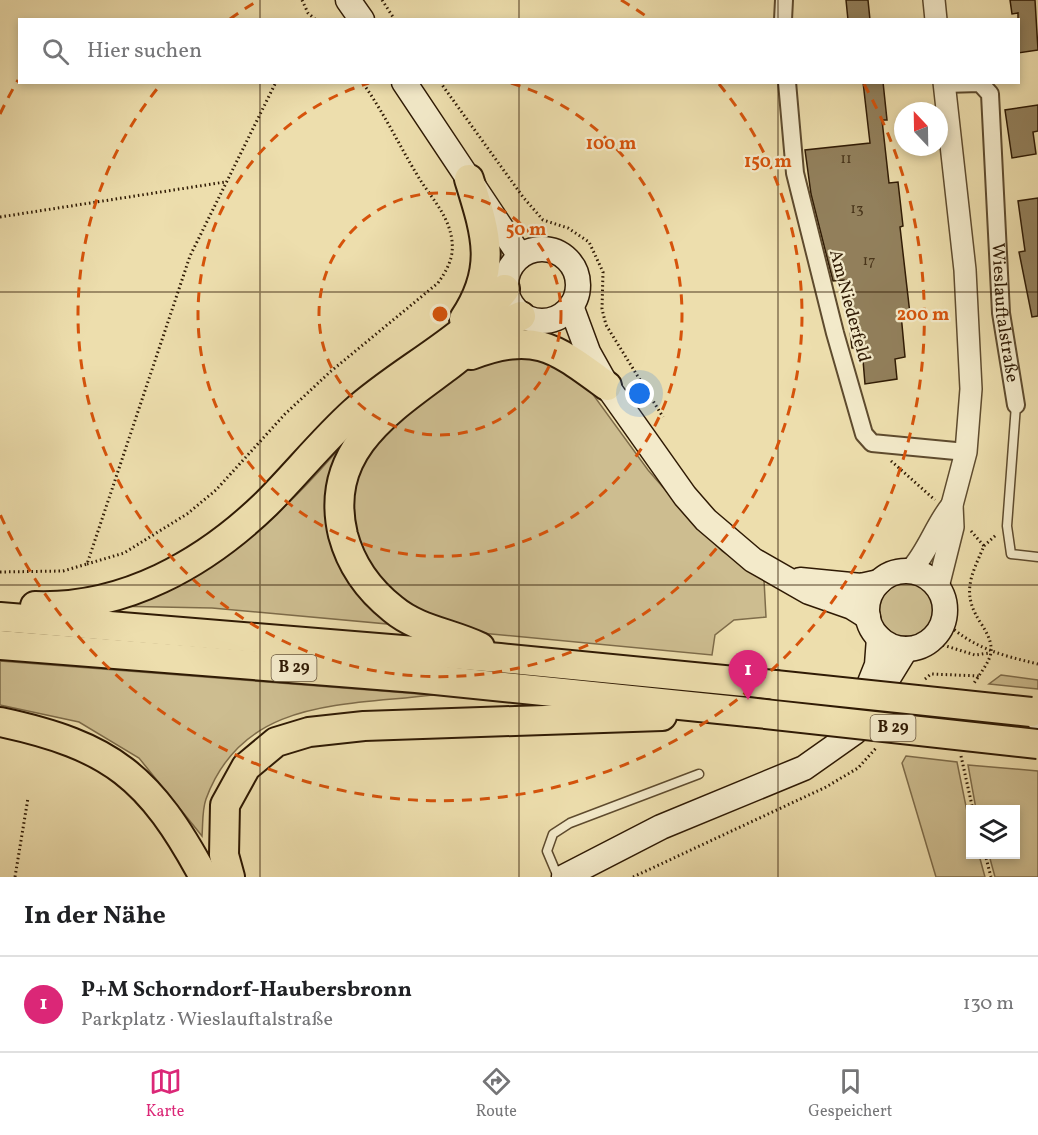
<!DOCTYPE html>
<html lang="de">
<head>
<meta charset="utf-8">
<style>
  :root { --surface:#fff; --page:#f6f6f6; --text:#202124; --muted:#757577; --line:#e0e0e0; --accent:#db2777 }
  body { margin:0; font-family:Vollkorn,serif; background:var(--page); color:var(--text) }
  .controls { position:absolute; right:18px; bottom:18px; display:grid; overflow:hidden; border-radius:0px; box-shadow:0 3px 9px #0003 }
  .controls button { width:54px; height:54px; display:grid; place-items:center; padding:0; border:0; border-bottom:2px solid var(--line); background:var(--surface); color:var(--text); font:30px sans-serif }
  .compass { position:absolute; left:894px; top:102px; width:54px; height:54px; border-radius:50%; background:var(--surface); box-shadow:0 3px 9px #0003; rotate:338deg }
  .you { position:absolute; left:640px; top:394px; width:21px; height:21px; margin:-15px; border:4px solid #fff; border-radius:50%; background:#1a73e8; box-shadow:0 0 0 9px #1a73e833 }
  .badge { display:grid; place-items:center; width:39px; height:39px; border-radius:50%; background:var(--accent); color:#fff; font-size:20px; font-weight:700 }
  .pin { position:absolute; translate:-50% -50px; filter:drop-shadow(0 2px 3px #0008) }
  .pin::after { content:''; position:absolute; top:32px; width:21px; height:18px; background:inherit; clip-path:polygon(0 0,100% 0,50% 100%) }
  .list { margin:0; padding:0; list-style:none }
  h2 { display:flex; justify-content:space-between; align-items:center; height:78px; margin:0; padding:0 24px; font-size:26px }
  h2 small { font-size:20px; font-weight:400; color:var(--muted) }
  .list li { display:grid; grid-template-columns:39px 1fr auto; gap:18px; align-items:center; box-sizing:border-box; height:96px; padding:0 24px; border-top:2px solid var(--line) }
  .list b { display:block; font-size:22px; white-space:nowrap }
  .list p { margin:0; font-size:20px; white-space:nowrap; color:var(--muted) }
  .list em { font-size:20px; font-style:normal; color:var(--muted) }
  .icon { flex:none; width:33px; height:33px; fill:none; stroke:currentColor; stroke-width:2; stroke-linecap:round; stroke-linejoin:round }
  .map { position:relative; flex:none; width:1038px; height:877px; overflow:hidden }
  .search { position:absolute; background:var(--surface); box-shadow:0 3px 9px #0003; left:18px; right:18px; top:18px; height:66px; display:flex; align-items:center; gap:15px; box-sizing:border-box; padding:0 21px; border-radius:0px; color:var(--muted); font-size:22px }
  .sheet { height:174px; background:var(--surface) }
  nav { display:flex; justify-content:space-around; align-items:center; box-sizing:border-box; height:84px; border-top:2px solid var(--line); background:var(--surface); font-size:16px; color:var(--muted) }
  nav a { display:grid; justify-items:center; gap:3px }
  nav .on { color:var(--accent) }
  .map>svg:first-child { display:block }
  .green { fill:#cdbd90; stroke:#7e6c4a; stroke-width:1.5 }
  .building { fill:#92805c; stroke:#2f1a04; stroke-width:1.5 }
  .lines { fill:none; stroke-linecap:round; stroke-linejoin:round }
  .service-casing { stroke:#5e4b2e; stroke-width:11 }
  .minor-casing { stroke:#5e4b2e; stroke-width:20 }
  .tertiary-casing { stroke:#5e4b2e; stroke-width:24 }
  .secondary-casing { stroke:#2f1a04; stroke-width:27 }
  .trunk-casing { stroke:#2f1a04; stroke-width:32 }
  .path { stroke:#2f1a04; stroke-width:3; stroke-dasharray:1.5 3; stroke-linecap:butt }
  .service { stroke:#f3eaca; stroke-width:8 }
  .minor { stroke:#f3eaca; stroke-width:16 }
  .tertiary { stroke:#f3eaca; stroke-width:21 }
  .secondary { stroke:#f3eaca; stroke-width:24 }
  .trunk { stroke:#eddead; stroke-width:28 }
  .trunk-bridge-casing { stroke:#2f1a04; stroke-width:32; stroke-linecap:butt }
  .trunk-bridge { stroke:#eddead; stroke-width:28 }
  .grid { fill:none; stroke:#2f1a04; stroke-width:1.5; stroke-opacity:0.55 }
  .ring { fill:none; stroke:#d6530b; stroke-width:3; stroke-dasharray:10 8 }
  .labels { text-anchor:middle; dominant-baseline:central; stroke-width:4.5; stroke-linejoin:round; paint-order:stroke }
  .number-label { font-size:15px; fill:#48341a }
  .shield { fill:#f3eaca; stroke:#6a583f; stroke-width:1.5 }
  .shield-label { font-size:16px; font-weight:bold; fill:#2f1a04 }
  .street-label { font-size:18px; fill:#2f1a04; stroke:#f3eaca }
  .centre { fill:#d6530b; stroke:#f3eaca; stroke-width:3 }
  .ring-label { font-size:18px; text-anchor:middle; font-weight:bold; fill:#d6530b; stroke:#f3eaca; stroke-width:4.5; stroke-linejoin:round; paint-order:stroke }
</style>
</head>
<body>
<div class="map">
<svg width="1038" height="877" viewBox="0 0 1038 877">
  <rect width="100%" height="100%" fill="#eddead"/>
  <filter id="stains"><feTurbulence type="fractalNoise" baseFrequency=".00333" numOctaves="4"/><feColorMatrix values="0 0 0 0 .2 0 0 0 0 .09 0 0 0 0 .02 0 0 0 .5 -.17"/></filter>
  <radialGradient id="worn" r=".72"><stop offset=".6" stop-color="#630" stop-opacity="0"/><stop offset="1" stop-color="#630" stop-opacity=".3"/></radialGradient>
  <g class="green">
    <polygon points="522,348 581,378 648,470 688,516 722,551 764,580 766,617 734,620 715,635 712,655 470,632 448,626 388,593 356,545 351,478 382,433 468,367"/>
    <path d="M361,422L332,504L399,625L212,608L108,606C136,596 174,587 199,572C263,535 315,479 361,422Z"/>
    <circle cx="907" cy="609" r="30"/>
    <path d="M0,661L433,695C343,706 243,698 206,799C202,810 203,824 202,836L139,758L79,722L0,705Z"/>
    <polygon points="1001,675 1038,680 1038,689 989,684"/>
    <polygon points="906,756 957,762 970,826 970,854 979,855 985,877 936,877 902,763"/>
    <polygon points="968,765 1038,771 1038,877 995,877 989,855 1016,854 1016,810 976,809"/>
  </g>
  <g class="building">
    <polygon points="846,0 868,0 870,20 848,20"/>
    <polygon points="1010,0 1035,0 1038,50 1018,53 1018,13 1012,14"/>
    <polygon points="863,82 883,82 887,120 882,120 889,183 898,182 903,226 900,227 910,314 901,314 905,357 895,359 897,379 865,384 862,348 852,348 844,280 833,281 811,194 805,150 870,143"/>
    <polygon points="1038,105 1038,131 1033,132 1036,154 1012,158 1005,110"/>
    <polygon points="1038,198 1038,316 1032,317 1019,252 1025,251 1018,201"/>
  </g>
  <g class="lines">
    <g class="service-casing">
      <g id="service">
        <polyline points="1016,405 1007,526 1011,554 1038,557"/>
        <polyline points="961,720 1038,728"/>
        <polyline points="558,877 547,851 553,834 570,823 699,774"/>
      </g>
    </g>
    <g class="minor-casing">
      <g id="minor">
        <polyline points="783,20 784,0"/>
        <polyline points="787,82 795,173 835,333 864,434 872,443 966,452"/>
        <path id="s1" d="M944,84L980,83L990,94L1001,313L1016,405"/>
      </g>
    </g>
    <g class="tertiary-casing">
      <g id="tertiary">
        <polyline points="934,0 936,20"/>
        <path d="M910,571C928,552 935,526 952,505"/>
        <polyline points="938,587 953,527 952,505 966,452 971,389 965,270 944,82"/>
      </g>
    </g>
    <g class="secondary-casing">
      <g id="secondary">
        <polyline points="348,0 362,20"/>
        <polyline points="404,82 520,256"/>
        <circle cx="542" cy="285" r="36"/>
        <polyline points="571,306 588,352 607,386 685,496 706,520 753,560 809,592 852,607 868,617"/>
        <circle cx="906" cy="610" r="39"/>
        <polyline points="800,580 861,586 879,582"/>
        <polyline points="863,700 877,665 879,638"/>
        <polyline points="564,877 661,827 804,768 855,732 906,649"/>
      </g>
    </g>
    <g class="trunk-casing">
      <g id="trunk">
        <path d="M464,319C498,268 486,234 469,179"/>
        <path d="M471,355C536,331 555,348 607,386"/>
        <path d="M35,606C124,609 204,564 266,504C296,474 323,440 354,412C403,368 465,341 505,289"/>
        <polyline points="0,617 500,658 775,685"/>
        <polyline points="0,645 416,678 748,712"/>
        <path d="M480,647C451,633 418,630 393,609C369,590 351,565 343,535C323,451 388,411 447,367C472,348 492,328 521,316"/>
        <path d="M0,722C112,746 150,777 204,877"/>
        <polyline points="230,877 224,855 225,805 246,767 276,742 309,732 364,726 662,716"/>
      </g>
    </g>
    <g class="path">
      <polyline points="302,0 308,13 316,20"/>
      <polyline points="382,0 395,20"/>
      <polyline points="440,82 523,197 543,220 568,228 589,242 603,272 602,309 606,325 663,417"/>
      <polyline points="0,217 225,182"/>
      <polyline points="891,461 935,500"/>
      <path d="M971,531L984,546C970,578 961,594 982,625C987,633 992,642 991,652C990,662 978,676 973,685"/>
      <polyline points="984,546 996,535"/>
      <path d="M87,564L124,553L187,514L216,490L285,414L330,372L438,283C447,270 454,258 452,241C449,214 429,196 416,173C398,143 383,111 362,82"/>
      <polyline points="0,572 63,571 87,564 190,256 276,82"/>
      <path d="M944,621C973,648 1000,655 1038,664"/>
      <polyline points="930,641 975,655 989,653"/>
      <polyline points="925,679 931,674 979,676"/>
      <polyline points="961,756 973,810"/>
      <polyline points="985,854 991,877"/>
      <polyline points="15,877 28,798"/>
      <polyline points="633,877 826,787 858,768 877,747"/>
    </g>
    <use href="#service" class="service"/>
    <use href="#minor" class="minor"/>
    <use href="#tertiary" class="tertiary"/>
    <use href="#secondary" class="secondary"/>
    <use href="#trunk" class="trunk"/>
    <g class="trunk-bridge-casing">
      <g id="trunk-bridge">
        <polyline points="775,685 1031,712"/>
        <polyline points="748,712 1038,744"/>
      </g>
    </g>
    <use href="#trunk-bridge" class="trunk-bridge"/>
  </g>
  <path class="grid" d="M260,0V20M519,0V20M778,0V20M260,82V877M519,82V877M778,82V877M0,292H1038M0,585H1038"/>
  <g class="ring">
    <circle cx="440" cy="314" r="121"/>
    <path d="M511 83A242 242 0 1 1 369 83"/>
    <path d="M230 19A362 362 0 0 1 259 0M621 0A362 362 0 0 1 650 19M719 84A362 362 0 1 1 161 84"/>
    <path d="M0 114A483 483 0 0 1 18 80M864 84A483 483 0 1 1 0 514"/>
  </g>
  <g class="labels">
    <g class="number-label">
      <text x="846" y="159">11</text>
      <text x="857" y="209">13</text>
      <text x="869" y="261">17</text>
    </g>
    <g class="shield">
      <rect x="271.5" y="655" width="45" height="26" rx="4.5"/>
      <rect x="870.5" y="715" width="45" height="26" rx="4.5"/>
    </g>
    <g class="shield-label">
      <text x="294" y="668">B 29</text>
      <text x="893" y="728">B 29</text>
    </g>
    <g class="street-label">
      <text transform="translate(849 306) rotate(75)">Am Niederfeld</text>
      <text stroke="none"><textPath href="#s1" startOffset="270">Wieslauftalstraße</textPath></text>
    </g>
  </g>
  <circle cx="440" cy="314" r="9" class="centre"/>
  <g class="ring-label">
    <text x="611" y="149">100 m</text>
    <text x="768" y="167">150 m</text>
    <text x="526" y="235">50 m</text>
    <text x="923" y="320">200 m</text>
  </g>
  <rect width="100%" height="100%" filter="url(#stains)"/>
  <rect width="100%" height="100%" fill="url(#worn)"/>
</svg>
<div class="controls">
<button><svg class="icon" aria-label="layers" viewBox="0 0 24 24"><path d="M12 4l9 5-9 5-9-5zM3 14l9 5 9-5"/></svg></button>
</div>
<svg class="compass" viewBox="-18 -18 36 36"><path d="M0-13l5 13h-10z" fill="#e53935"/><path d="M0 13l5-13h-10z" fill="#757577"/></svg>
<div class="you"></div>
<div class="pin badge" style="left:748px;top:700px">1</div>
<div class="search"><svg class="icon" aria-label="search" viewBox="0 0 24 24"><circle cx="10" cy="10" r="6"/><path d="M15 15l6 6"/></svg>Hier suchen</div>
</div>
<section class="sheet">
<h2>In der Nähe<small></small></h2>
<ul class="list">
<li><span class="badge">1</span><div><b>P+M Schorndorf-Haubersbronn</b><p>Parkplatz · Wieslauftalstraße</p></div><em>130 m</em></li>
</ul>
</section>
<nav>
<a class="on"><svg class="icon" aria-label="map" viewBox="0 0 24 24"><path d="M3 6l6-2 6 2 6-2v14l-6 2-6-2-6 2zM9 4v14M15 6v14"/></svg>Karte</a>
<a><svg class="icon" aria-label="directions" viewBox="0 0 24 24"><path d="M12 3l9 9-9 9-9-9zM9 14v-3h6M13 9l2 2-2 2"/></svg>Route</a>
<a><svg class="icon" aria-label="saved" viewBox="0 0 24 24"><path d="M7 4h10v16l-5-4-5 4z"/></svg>Gespeichert</a>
</nav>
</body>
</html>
